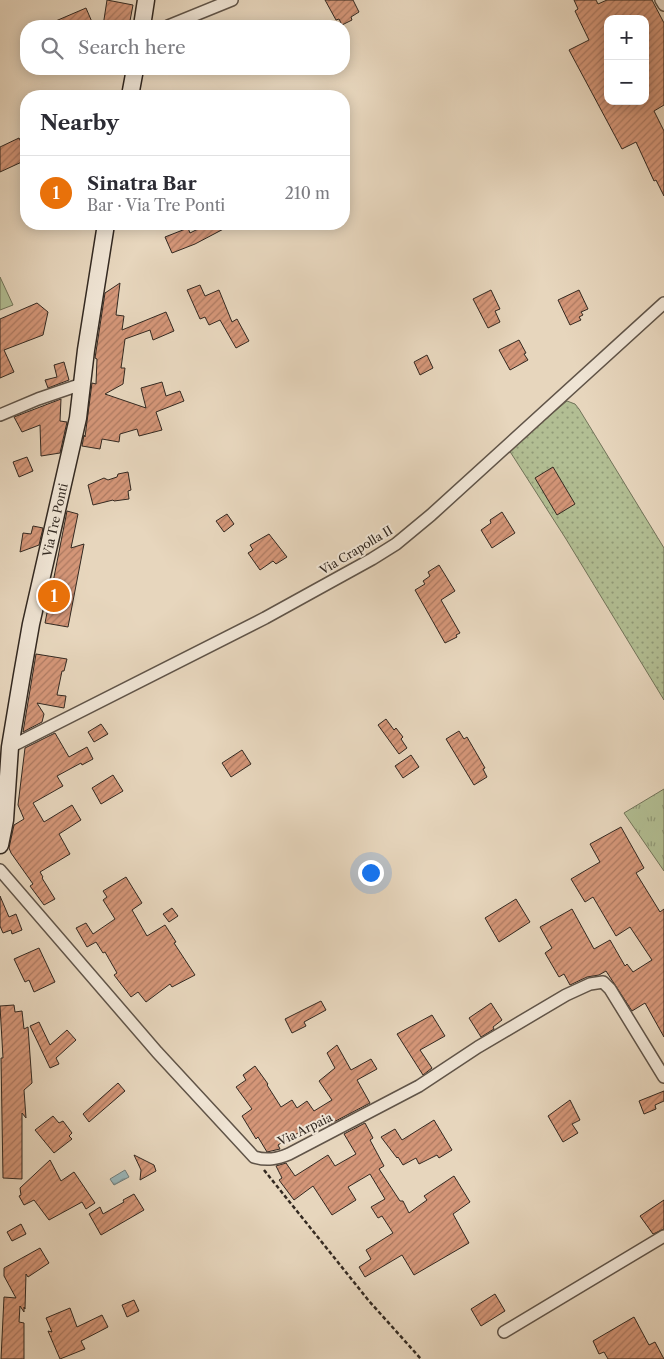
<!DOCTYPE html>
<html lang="en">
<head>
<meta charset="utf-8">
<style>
  :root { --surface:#fff; --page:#f7f7f7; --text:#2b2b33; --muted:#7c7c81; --line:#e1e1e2; --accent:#8f2418 }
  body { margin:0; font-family:"Libre Caslon Text",serif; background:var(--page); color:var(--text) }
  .controls { position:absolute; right:15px; top:15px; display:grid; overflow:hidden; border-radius:10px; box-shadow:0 2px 12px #0003 }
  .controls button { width:45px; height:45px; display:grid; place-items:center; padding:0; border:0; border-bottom:1px solid var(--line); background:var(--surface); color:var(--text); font:25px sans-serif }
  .you { position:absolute; left:370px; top:872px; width:18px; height:18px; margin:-12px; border:4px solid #fff; border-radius:50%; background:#1a73e8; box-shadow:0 0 0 8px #1a73e833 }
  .badge { display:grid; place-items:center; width:32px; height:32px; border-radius:50%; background:var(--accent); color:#fff; font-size:16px; font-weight:700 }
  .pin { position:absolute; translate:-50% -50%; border:2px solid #fff; box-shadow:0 1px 5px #0006 }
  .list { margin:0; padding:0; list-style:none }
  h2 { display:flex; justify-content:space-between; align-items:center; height:65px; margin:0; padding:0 20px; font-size:21px }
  h2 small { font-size:16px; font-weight:400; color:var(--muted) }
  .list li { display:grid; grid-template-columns:32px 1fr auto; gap:15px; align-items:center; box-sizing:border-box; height:75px; padding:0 20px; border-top:1px solid var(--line) }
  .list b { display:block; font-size:19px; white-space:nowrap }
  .list p { margin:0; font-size:16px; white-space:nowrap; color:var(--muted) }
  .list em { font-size:16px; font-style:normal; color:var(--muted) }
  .icon { flex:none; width:28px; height:28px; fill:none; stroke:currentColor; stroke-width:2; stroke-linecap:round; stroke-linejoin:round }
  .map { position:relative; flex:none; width:664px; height:1359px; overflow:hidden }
  .search { position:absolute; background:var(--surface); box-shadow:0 2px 12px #0003; left:20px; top:20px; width:330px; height:55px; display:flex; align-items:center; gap:12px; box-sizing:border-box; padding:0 18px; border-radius:20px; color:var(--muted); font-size:19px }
  .panel { position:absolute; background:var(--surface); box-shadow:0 2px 12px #0003; left:20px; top:90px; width:330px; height:140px; border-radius:20px }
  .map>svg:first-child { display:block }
  .grass { fill:url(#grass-tufts); stroke:#72745a }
  .park { fill:url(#park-dots); stroke:#72745a }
  .garden { fill:#b2be93; stroke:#72745a }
  .water { fill:url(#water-waves); stroke:#717e7d }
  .building { fill:url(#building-hatch); stroke:#332921; fill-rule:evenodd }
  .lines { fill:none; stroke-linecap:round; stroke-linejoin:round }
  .street-casing { stroke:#605448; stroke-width:14 }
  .secondary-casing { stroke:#332921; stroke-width:19 }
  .path { stroke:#332921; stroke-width:2.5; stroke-dasharray:4 2.5; stroke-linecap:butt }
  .street { stroke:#efe4d4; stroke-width:11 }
  .secondary { stroke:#efe4d4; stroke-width:16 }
  .labels { text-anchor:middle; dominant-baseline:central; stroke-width:4; stroke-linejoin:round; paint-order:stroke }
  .street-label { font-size:12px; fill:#332921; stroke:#efe4d4 }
</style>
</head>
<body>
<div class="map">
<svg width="664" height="1359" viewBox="0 0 664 1359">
  <defs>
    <pattern id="grass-tufts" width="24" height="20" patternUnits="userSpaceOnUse" patternTransform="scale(1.25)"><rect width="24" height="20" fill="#b2be93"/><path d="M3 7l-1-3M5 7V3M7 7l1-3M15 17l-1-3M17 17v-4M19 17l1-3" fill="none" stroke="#919a78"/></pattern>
    <pattern id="park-dots" width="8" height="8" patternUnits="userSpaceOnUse" patternTransform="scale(1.25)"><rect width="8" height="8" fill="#b2be93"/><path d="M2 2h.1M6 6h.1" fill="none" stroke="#919a78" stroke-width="1.8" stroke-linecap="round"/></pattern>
    <pattern id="water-waves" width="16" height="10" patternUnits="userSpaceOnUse" patternTransform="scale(1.25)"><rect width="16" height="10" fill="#9ab7ba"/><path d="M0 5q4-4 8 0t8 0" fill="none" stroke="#7e9597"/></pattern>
    <pattern id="building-hatch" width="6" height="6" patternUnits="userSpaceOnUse" patternTransform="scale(1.25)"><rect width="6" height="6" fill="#d49678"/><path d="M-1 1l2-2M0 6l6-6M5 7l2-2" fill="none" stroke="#ad7a62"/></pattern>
  </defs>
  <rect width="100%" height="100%" fill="#e7d6bd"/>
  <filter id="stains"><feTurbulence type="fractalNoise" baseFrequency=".004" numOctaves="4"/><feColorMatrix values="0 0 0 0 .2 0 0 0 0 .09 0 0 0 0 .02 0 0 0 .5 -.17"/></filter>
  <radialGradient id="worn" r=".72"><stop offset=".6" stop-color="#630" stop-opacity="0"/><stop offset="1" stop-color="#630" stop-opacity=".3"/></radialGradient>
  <polygon class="grass" points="664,789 664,871 624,813"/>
  <polygon class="park" points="567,401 575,404 579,409 664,548 664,700 566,539 509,450"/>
  <polygon class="garden" points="0,277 13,305 0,310"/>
  <polygon class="water" points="125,1170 129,1177 114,1185 110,1179"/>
  <g class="building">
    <polygon points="107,0 133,5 129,26 103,26"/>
    <polygon points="325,0 353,0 359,12 351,17 352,20 342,25 339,19 336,20"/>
    <path d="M574,0H596L598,4L607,0H652L664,23V105L654,111L664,131V196L656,180L654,181L636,142L622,149L569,50L589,40L575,11L578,9ZM608,19H645V101H608Z"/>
    <polygon points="86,8 92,22 83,26 44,26"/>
    <polygon points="19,138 23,146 26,145 26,160 0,172 0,147"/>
    <polygon points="208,224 233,224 195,244 172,253 165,237 188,228 190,233"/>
    <polygon points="120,283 116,315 124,316 122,330 166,312 174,331 153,340 150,330 125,339 121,368 125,368 123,384 105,394 146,408 141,388 162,382 166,396 180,391 184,401 156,412 162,430 139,436 137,429 120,434 119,442 102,439 100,449 82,446 84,435 85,437 92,383 96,384 97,359 95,358 105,293"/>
    <polygon points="200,285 205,296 219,290 232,322 237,319 249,341 236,348 220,320 209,325 205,317 200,319 187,290"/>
    <polygon points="491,290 500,309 495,311 500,322 488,328 473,299"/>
    <polygon points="579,290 588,309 581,312 583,315 579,317 581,320 570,325 558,300"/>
    <polygon points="37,303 48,312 43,335 4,350 14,372 0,378 0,319"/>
    <polygon points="519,340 526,353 524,354 528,360 510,370 499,350"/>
    <polygon points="427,355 433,368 420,375 414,362"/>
    <polygon points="64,362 69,380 48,388 45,380 57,377 54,365"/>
    <polygon points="61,399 60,421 67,422 60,453 41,456 40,425 22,432 14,417"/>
    <polygon points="27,457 33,471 19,477 13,462"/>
    <polygon points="553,467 575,504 557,515 535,478"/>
    <polygon points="128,472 131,490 128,491 129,499 114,501 113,500 93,505 88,485 104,478 108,480 117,477 118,474"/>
    <polygon points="67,511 78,514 71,548 84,544 68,627 45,623"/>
    <polygon points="502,512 515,533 492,548 481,530 491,523 490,520"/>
    <polygon points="227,514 234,524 224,532 216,521"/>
    <polygon points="33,526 43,528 39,545 20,552 23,533 31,534"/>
    <polygon points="269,534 287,557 276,564 273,561 260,570 248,553 253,550 250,545"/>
    <polygon points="439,565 455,591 441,600 460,633 456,635 457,637 445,643 415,590 425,584 423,581 430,576 428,572"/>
    <polygon points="36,654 67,659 64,671 62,671 57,695 66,696 64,708 37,703 44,714 42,722 23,732"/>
    <polygon points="386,719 394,730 396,728 403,737 401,739 407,748 399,754 378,725"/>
    <polygon points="101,724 108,734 94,742 88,732"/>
    <polygon points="459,731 464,739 467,737 485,768 483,769 487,777 474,785 446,739"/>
    <polygon points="55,733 69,757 87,747 93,759 82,765 81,763 57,776 63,786 33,803 44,822 72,805 81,820 59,834 70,854 40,872 43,877 42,878 55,899 44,905 30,886 33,884 11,853 9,848 14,825 24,819 18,805 25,748"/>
    <polygon points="242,750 251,764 231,777 222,763"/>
    <polygon points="411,755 419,767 403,778 395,766"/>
    <polygon points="113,775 123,791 101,804 92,788"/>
    <polygon points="621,827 644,868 636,873 660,912 664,909 664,1037 645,1003 632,1011 606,971 599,975 587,977 570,985 564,974 559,977 545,953 552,948 540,927 572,909 594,949 610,940 625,966 627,964 633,972 652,960 630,927 616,936 593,897 585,902 571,879 600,862 590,844"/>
    <polygon points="126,877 142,903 132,910 147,936 165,925 176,942 174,943 195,975 172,987 170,984 146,1002 138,992 131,997 114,975 117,973 105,952 103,953 96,942 87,947 76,928 86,923 93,934 115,919 103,900 107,897 103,891"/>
    <polygon points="0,896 9,917 16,914 22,930 12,934 11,930 3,933 0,926"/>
    <polygon points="516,899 530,922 499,942 485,918"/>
    <polygon points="172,908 178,916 169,922 163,914"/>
    <polygon points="39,948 55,982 34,992 29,980 25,982 14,959"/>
    <polygon points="321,1001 326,1010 304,1022 306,1026 292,1033 285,1019"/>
    <polygon points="491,1003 502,1020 493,1027 494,1029 481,1037 469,1018"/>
    <polygon points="14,1005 15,1012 22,1011 24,1029 28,1027 32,1083 24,1090 26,1118 22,1113 22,1179 3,1178 1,1058 3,1058 0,1006"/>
    <polygon points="432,1015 445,1036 420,1050 432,1068 423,1075 397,1034"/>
    <polygon points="39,1022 50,1045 67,1030 76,1040 56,1058 59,1064 50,1068 30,1026"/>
    <polygon points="337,1045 351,1070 371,1059 377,1069 357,1080 370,1103 328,1125 323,1118 278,1145 280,1149 267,1152 258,1137 256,1139 242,1116 252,1109 236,1087 246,1080 243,1075 255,1066 268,1084 267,1085 281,1107 292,1100 297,1108 307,1101 314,1111 332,1100 319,1081 335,1068 327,1053"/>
    <polygon points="118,1083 125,1091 89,1122 83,1114"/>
    <polygon points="664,1091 664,1101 655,1105 656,1109 644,1114 639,1101"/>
    <polygon points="570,1100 580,1120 572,1124 578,1133 563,1142 548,1116"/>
    <polygon points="53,1116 59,1123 63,1121 72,1133 69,1136 72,1139 54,1153 35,1130"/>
    <polygon points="434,1120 452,1150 439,1158 437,1155 419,1164 416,1158 403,1165 398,1157 397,1158 381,1137 395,1129 402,1140"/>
    <polygon points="365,1123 373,1138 370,1140 384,1166 379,1169 400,1201 403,1201 409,1213 427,1200 424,1196 454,1176 470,1202 453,1214 469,1243 414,1275 402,1255 365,1277 359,1267 371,1259 366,1250 393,1233 382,1216 378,1218 371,1207 385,1199 370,1174 348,1187 356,1200 332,1215 313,1186 294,1200 279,1180 282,1178 276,1166 286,1163 295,1176 328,1155 335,1166 356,1154 344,1134"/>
    <polygon points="134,1155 154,1165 156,1171 140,1180 141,1170"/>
    <polygon points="50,1160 61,1181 74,1172 95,1203 86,1209 82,1202 49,1220 34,1200 24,1205 19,1196 21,1195 20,1188"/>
    <polygon points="134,1194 144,1210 101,1235 89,1214 100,1207 103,1214 124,1202 123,1200"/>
    <polygon points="664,1200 664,1229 653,1234 640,1216"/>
    <polygon points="21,1224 26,1234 12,1241 7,1232"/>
    <polygon points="40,1248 49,1263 28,1277 26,1274 25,1309 24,1307 24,1312 20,1306 19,1322 24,1323 24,1359 1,1359 4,1297 16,1298 4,1276 4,1268"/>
    <polygon points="495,1294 505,1311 481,1326 471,1309"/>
    <polygon points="134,1300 139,1311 127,1317 122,1305"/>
    <polygon points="70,1308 77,1327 102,1315 108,1327 81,1341 85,1349 60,1359 48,1331 52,1332 46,1318"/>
    <polygon points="634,1317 649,1345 655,1342 664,1359 608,1359 604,1352 599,1354 593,1341"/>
  </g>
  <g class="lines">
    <g class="street-casing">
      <g id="street">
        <polyline points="661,0 664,5"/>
        <polyline points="168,26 232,0"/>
        <polyline points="0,415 38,399 82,384"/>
        <polyline points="10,747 265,618 372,559 396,544 431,515 664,303"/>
        <path d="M0,870L157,1052L254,1157C267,1161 277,1159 289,1154L419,1086L478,1047L566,995L590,984L603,982L610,989L664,1077"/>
        <polyline points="504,1332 664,1236"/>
      </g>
    </g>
    <g class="secondary-casing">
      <g id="secondary">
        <polyline points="142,26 146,0"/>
        <polyline points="130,96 135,69"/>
        <polyline points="0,845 5,820 10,747 22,675 31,624 78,418 86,350 106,224"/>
      </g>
    </g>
    <polyline class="path" points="264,1170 369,1301 421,1359"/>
    <use href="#street" class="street"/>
    <use href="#secondary" class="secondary"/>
  </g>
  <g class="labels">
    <g class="street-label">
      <text transform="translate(55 520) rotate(-77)">Via Tre Ponti</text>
      <text transform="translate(356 550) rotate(-31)">Via Crapolla II</text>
      <text transform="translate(305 1129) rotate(-26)">Via Arpaia</text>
    </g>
  </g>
  <rect width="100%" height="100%" filter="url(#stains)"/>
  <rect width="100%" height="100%" fill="url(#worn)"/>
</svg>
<div class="controls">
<button>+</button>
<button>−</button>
</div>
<div class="you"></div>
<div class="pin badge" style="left:54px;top:596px;background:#e8710a">1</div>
<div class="search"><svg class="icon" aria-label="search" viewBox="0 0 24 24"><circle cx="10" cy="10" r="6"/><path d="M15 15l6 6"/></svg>Search here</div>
<section class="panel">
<h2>Nearby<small></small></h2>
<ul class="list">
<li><span class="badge" style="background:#e8710a">1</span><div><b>Sinatra Bar</b><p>Bar · Via Tre Ponti</p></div><em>210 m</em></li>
</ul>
</section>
</div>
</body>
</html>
